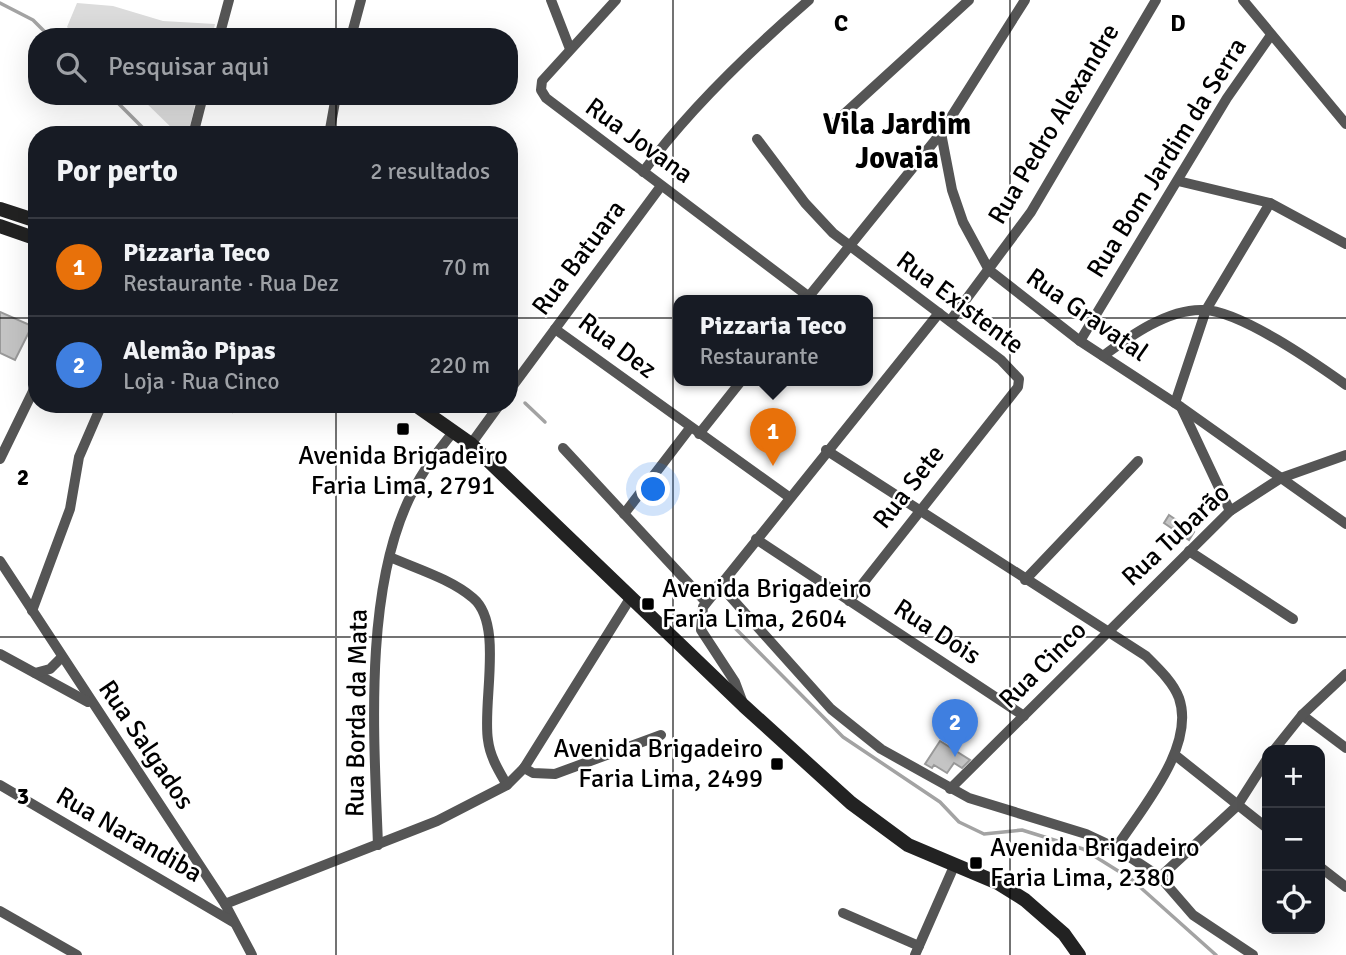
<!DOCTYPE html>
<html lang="pt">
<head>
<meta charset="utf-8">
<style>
  :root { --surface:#171b24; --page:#242831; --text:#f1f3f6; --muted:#9ea1a6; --line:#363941; --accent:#0f766e }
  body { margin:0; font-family:Signika,sans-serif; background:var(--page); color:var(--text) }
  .controls { position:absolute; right:21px; bottom:21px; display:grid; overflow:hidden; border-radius:14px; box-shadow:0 7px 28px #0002 }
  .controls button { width:63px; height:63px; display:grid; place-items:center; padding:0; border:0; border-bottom:2px solid var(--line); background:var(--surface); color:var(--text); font:35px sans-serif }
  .you { position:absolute; left:654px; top:490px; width:24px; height:24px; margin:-18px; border:5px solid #fff; border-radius:50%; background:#1a73e8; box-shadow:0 0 0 10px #1a73e833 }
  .badge { display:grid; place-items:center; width:46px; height:46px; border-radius:50%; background:var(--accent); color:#fff; font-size:23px; font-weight:700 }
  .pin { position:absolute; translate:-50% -58px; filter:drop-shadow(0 2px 4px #0008) }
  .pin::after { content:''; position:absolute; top:37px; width:24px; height:21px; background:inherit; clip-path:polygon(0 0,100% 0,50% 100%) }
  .popup { position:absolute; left:673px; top:295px; width:200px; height:91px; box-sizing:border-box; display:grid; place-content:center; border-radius:14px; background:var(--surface); filter:drop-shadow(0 2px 5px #0005); font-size:23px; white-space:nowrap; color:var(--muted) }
  .popup b { font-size:26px; color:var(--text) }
  .popup::after { content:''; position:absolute; left:50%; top:100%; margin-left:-14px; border:14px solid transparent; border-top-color:var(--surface) }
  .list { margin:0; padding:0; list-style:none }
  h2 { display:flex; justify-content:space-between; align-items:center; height:91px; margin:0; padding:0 28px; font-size:30px }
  h2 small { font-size:23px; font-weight:400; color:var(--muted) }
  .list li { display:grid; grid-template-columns:46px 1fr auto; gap:21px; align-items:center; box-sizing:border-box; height:98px; padding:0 28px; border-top:2px solid var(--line) }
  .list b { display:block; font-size:26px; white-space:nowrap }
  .list p { margin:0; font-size:23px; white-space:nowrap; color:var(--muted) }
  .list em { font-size:23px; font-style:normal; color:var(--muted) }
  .icon { flex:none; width:38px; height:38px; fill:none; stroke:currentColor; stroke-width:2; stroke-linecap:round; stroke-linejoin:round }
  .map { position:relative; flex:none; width:1346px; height:955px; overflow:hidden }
  .search { position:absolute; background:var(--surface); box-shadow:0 7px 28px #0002; left:28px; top:28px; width:490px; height:77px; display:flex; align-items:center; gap:18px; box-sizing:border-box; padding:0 24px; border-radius:28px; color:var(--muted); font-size:26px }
  .panel { position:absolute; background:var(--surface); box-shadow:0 7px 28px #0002; left:28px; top:126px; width:490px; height:287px; border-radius:28px }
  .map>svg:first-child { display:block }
  .green { fill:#dcdcdc }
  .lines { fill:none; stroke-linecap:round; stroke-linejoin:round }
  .stream { stroke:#a3a3a3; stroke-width:3.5 }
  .building { fill:#c4c4c4; stroke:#999; stroke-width:2 }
  .street { stroke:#555; stroke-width:10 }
  .secondary { stroke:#222; stroke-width:14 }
  .grid { fill:none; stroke:#000; stroke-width:2; stroke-opacity:0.55 }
  .poi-dot { fill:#000; stroke:#fff; stroke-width:2.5 }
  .labels { text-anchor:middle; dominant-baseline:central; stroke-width:5; stroke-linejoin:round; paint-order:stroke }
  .street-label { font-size:26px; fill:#000; stroke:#fff }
  .poi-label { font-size:26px; fill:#000; stroke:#fff; text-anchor:start }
  .quarter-label { font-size:30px; font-weight:bold; fill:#000; stroke:#fff }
  .grid-label { font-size:23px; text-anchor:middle; font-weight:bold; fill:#000; stroke:#fff; stroke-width:5; stroke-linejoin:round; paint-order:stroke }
</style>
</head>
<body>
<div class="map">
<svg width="1346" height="955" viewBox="0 0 1346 955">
  <rect width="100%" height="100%" fill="#fff"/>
  <g class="green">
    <polygon points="77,3 113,6 163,21 215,24 212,37 77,37 67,27"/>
    <polygon points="139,96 197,96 188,135 179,135"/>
  </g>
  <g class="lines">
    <g class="stream">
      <polyline points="0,3 33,20 50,37"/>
      <polyline points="111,96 150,135"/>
      <polyline points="525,403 545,422"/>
      <polyline points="728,621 843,737 940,802 959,822 984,834 1022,830 1083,849 1131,879 1216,955"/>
    </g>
  </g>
  <g class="building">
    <polygon points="0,312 32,326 15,360 0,353"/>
    <polygon points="185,404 233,404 232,412"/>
    <polygon points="1169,515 1194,532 1189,540 1164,523"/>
    <polygon points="940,741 970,760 962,768 954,763 947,773 934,765 932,768 925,764"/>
  </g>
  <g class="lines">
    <g class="street">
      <polyline points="551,0 570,49"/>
      <polyline points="616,0 542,81 541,90 546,98 808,296"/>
      <polyline points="1243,0 1346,124"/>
      <polyline points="219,37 229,0"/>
      <polyline points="351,37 361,0"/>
      <polyline points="831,126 969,0"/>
      <polyline points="941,133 952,190 963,222 989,270 1080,341 1181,407 1346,524"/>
      <polyline points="193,135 203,96"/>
      <polyline points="329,135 336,96"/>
      <polyline points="757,139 805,203 833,233 1001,360 1019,379 1018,387 849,601"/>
      <path d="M643,172C689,109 750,51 809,0"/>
      <polyline points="1178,181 1270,203 1346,244"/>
      <polyline points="806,300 941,133 1025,0"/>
      <polyline points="950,321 1031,212 1156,0"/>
      <polyline points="555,329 789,497"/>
      <polyline points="1080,341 1227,98 1271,35"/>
      <path d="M1103,356C1130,336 1169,308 1204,310C1241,311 1315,363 1346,385"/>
      <polyline points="509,391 661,186"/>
      <polyline points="1175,403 1206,310 1270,203"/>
      <polyline points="1182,409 1230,511"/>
      <polyline points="699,434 742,380"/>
      <polyline points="471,444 500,404"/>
      <polyline points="563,448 706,602"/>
      <path d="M826,450L1146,656C1158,668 1173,682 1179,698C1196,747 1141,809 1116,848"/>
      <polyline points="0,459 37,383"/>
      <polyline points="624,514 690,428"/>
      <polyline points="756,539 1024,716"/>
      <polyline points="1189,551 1293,619"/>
      <path d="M390,557C417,569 451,579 473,598C504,624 482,703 488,740C490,757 499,771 507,785"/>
      <polyline points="0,561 225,904 252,955"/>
      <polyline points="1025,580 1138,461"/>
      <polyline points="719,584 831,709 881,749 969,798 1086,834 1116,848 1160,877 1193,915 1253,955"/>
      <polyline points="32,611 70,509 79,457 102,404"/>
      <polyline points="0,654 88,702"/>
      <polyline points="35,673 50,669 61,658"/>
      <polyline points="744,706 735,682 701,630 703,607 939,313"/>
      <polyline points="1302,715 1346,748"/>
      <polyline points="1274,750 1302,715 1346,674"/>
      <polyline points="1175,755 1267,828"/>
      <polyline points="524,768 631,597"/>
      <polyline points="0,785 233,922"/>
      <polyline points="950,789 1230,511 1281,478 1346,455"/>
      <path d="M378,845C374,739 363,589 412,493C423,470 438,451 454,431"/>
      <polyline points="1320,867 1346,887"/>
      <polyline points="1160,877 1237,806 1267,759"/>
      <polyline points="225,904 437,821 507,785 524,768 533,773 555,774 661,735"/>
      <polyline points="0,911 77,955"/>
      <polyline points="843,913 919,946"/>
      <polyline points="915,955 955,864"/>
    </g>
    <g class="secondary">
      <polyline points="0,209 37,221"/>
      <polyline points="0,226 37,239"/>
      <polyline points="414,404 471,444 744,706 851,803 908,845 998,883 1025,900 1064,934 1079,955"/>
    </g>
  </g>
  <path class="grid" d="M336,0V37M673,0V955M1010,0V955M336,96V135M0,318H37M509,318H1346M336,404V955M0,637H1346"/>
  <g class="poi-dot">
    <rect x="396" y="422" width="14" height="14" rx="3.5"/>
    <rect x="641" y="597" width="14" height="14" rx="3.5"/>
    <rect x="770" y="757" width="14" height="14" rx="3.5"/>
    <rect x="969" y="856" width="14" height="14" rx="3.5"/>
  </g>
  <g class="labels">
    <g class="street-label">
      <text transform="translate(1054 124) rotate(-59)">Rua Pedro Alexandre</text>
      <text transform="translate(639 141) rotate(36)">Rua Jovana</text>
      <text transform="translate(1167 158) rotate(-58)">Rua Bom Jardim da Serra</text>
      <text transform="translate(579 258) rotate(-53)">Rua Batuara</text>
      <text transform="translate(960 303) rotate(37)">Rua Existente</text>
      <text transform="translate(1087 315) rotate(35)">Rua Gravatal</text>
      <text transform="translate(617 346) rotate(37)">Rua Dez</text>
      <text transform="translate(909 487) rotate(-52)">Rua Sete</text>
      <text transform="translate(1176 535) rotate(-43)">Rua Tubarão</text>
      <text transform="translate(937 632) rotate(33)">Rua Dois</text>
      <text transform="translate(1043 665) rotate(-45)">Rua Cinco</text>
      <text transform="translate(357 713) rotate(-89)">Rua Borda da Mata</text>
      <text transform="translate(146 745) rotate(56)">Rua Salgados</text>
      <text transform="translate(129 835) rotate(30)">Rua Narandiba</text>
    </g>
    <g class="poi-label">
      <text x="403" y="456" text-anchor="middle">Avenida Brigadeiro<tspan x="403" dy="30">Faria Lima, 2791</tspan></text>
      <text x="662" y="589">Avenida Brigadeiro<tspan x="662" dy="30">Faria Lima, 2604</tspan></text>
      <text x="763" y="749" text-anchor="end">Avenida Brigadeiro<tspan x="763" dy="30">Faria Lima, 2499</tspan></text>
      <text x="990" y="848">Avenida Brigadeiro<tspan x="990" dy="30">Faria Lima, 2380</tspan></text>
    </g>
    <g class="quarter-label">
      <text x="897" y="124">Vila Jardim<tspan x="897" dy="34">Jovaia</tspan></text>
    </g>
  </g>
  <g class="grid-label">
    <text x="841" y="31">C</text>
    <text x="1178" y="31">D</text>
    <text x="23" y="485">2</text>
    <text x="23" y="804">3</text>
  </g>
</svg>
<div class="controls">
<button>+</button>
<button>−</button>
<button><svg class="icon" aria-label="locate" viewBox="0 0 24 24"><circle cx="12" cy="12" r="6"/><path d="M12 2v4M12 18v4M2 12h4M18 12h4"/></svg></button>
</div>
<div class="you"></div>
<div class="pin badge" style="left:773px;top:466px;background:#e8710a">1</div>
<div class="popup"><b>Pizzaria Teco</b>Restaurante</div>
<div class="pin badge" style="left:955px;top:757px;background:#3f7fe0">2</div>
<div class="search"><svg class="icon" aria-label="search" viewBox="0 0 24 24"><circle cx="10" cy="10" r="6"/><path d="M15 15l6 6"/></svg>Pesquisar aqui</div>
<section class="panel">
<h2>Por perto<small>2 resultados</small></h2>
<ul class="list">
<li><span class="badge" style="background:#e8710a">1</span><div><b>Pizzaria Teco</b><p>Restaurante · Rua Dez</p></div><em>70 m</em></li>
<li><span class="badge" style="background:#3f7fe0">2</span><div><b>Alemão Pipas</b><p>Loja · Rua Cinco</p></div><em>220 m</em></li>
</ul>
</section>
</div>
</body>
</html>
